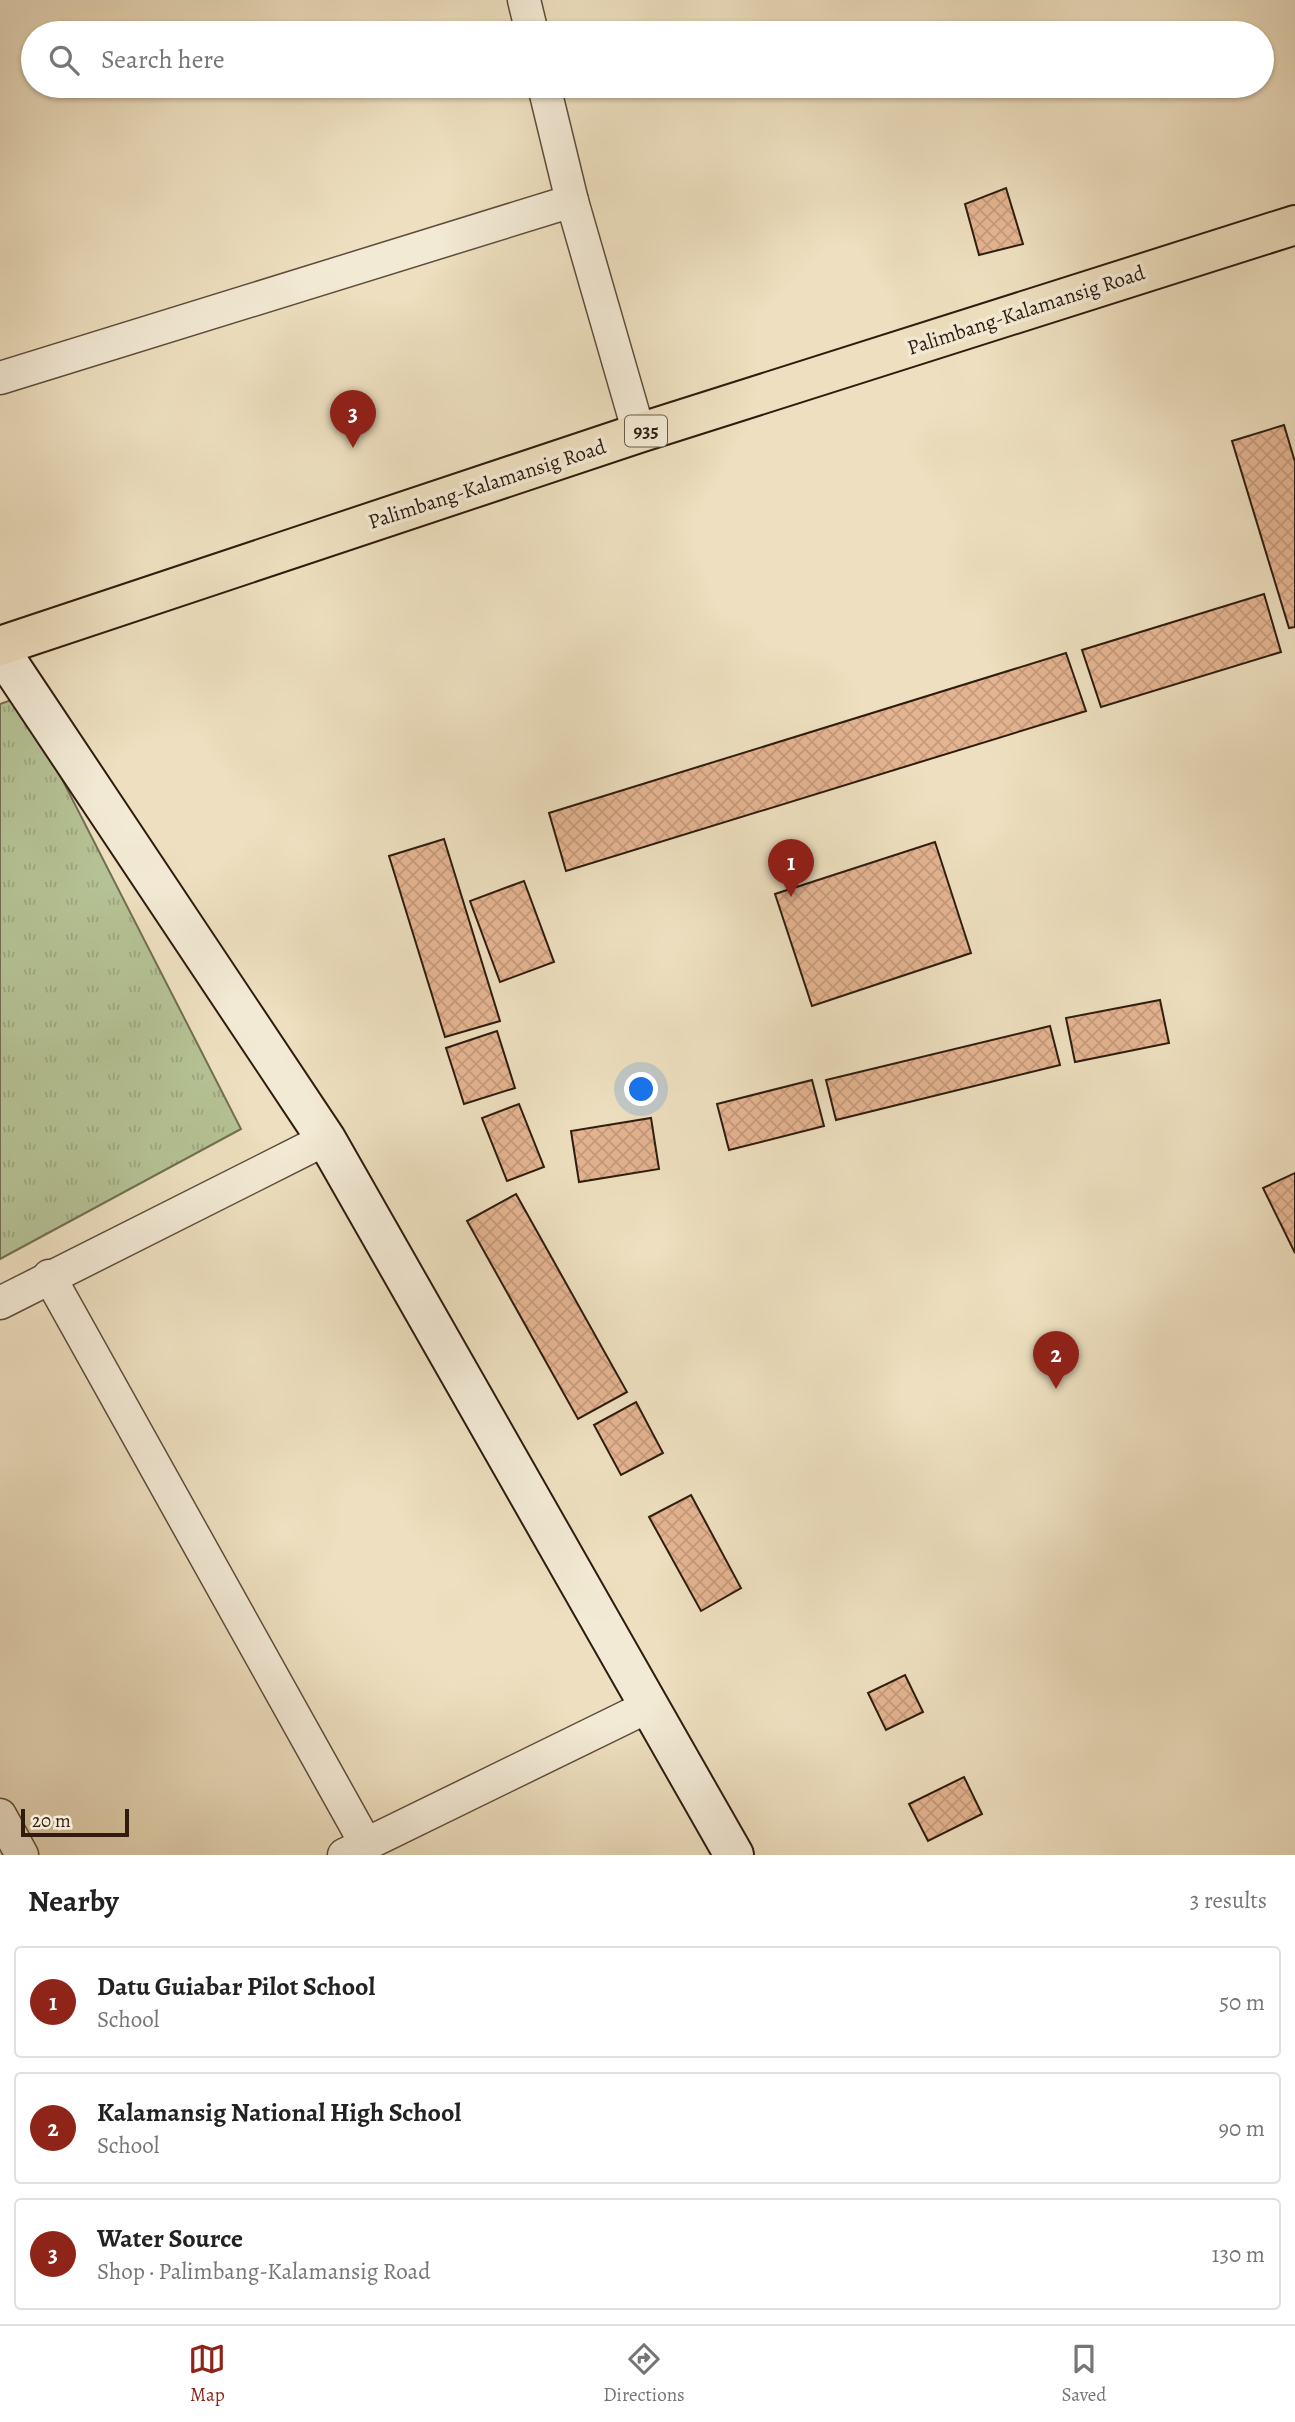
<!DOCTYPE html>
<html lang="en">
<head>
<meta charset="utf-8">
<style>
  :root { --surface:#fff; --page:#f2f2f2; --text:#222; --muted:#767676; --line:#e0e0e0; --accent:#8f2418 }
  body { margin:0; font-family:Alegreya,serif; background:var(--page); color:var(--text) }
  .scale { position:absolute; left:21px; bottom:18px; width:108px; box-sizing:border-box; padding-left:7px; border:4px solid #2f1c0f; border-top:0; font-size:19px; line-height:24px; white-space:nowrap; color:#2f1c0f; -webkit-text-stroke:5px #f3ead5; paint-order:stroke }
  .you { position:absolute; left:642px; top:1090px; width:24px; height:24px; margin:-18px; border:5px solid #fff; border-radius:50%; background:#1a73e8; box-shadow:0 0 0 10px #1a73e833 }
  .badge { display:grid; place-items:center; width:46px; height:46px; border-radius:50%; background:var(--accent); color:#fff; font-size:23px; font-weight:700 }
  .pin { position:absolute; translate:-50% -58px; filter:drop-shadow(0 2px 4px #0008) }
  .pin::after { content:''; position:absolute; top:37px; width:24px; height:21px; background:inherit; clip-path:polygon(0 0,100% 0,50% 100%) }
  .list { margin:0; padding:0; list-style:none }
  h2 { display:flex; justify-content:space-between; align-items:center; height:91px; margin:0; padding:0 28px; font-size:30px }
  h2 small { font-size:23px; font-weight:400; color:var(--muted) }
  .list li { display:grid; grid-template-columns:46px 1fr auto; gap:21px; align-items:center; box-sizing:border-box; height:112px; margin:0 14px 14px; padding:0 14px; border:2px solid var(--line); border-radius:7px }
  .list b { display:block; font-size:26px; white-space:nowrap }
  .list p { margin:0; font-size:23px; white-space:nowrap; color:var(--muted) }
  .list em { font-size:23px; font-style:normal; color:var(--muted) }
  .icon { flex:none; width:38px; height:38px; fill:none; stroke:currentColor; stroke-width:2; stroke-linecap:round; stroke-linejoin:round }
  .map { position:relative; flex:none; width:1295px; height:1855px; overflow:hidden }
  .search { position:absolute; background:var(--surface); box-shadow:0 2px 5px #0004; left:21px; right:21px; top:21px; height:77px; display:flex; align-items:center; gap:18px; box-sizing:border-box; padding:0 24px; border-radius:38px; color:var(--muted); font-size:26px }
  .sheet { height:469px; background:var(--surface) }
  nav { display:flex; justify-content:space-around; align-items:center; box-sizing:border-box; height:98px; border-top:2px solid var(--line); background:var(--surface); font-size:19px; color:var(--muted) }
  nav a { display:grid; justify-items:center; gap:4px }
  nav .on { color:var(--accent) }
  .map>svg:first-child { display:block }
  .park { fill:url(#park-tufts); stroke:#726f52; stroke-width:2 }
  .building { fill:url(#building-cross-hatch); stroke:#2f1c0f; stroke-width:2 }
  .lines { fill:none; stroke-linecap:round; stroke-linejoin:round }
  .street-casing { stroke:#5e4d3b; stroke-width:35 }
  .secondary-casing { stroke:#2f1c0f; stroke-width:42 }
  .primary-casing { stroke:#2f1c0f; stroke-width:42 }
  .street { stroke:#f3ead5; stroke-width:32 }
  .secondary { stroke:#f3ead5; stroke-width:38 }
  .primary { stroke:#eddfbf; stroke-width:38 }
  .labels { text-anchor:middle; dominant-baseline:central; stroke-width:7; stroke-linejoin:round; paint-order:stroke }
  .shield { fill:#f3ead5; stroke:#6a5a4a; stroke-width:2 }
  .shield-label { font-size:19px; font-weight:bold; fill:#2f1c0f }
  .street-label { font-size:21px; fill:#2f1c0f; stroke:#f3ead5 }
</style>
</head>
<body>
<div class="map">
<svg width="1295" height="1855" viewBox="0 0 1295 1855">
  <defs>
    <pattern id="park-tufts" width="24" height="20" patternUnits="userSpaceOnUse" patternTransform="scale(1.75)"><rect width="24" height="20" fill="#b5c295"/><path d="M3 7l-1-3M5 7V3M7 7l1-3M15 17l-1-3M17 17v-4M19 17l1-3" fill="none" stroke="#9ca67f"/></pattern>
    <pattern id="building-cross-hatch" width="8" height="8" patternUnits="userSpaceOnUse" patternTransform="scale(1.75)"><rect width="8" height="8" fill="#e5b591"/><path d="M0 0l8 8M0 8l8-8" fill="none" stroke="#c59b7c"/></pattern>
  </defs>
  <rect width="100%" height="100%" fill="#eddfbf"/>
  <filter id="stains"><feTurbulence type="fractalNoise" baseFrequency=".00286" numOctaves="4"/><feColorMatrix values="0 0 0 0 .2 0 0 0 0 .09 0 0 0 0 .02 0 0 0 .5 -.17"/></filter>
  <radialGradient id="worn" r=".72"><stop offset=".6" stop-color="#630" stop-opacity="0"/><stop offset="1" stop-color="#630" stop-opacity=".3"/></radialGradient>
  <polygon class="park" points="20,697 241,1129 0,1259 0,704"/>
  <g class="building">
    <polygon points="1006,188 1023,244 979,255 965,204"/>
    <polygon points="1284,425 1295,462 1295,627 1289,628 1232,441"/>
    <polygon points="1264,594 1281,652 1101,707 1082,650"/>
    <polygon points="1066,653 1086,711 566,871 549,813"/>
    <polygon points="444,839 500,1021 445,1037 389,856"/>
    <polygon points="935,842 971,953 812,1006 775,894"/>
    <polygon points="524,881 554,962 500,982 470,901"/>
    <polygon points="1160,1000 1169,1043 1075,1062 1066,1018"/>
    <polygon points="1050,1026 1060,1065 836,1120 826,1080"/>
    <polygon points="497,1031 515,1088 464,1104 446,1048"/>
    <polygon points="812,1080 824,1126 729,1150 717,1104"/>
    <polygon points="519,1104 544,1167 507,1181 482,1118"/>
    <polygon points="651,1118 659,1169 579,1182 571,1131"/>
    <polygon points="1295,1173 1295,1253 1263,1188"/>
    <polygon points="516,1194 627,1392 578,1419 467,1221"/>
    <polygon points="636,1402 663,1453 621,1475 594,1425"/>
    <polygon points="691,1495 741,1588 701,1611 649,1517"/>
    <polygon points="905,1675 923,1712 886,1730 868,1693"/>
    <polygon points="964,1777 982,1814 928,1841 909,1804"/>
  </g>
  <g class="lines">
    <g class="street-casing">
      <g id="street">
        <polyline points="524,0 532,33"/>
        <polyline points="544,86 572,201 639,433"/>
        <polyline points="0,378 572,201"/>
        <polyline points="49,1276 366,1844"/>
        <polyline points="0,1303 326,1139"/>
        <polyline points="0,1815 22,1855"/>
        <polyline points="344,1855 651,1705"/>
      </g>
    </g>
    <g class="secondary-casing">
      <polyline id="secondary" points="0,650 326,1139 734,1855"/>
    </g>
    <g class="primary-casing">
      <polyline id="primary" points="0,646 639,433 1295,225"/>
    </g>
    <use href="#street" class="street"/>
    <use href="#secondary" class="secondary"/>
    <use href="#primary" class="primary"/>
  </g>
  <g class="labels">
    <rect class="shield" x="625" y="415.5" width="42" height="31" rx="5"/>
    <g class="shield-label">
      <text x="646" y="431">935</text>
    </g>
    <g class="street-label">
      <text transform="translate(1026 310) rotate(-18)">Palimbang-Kalamansig Road</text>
      <text transform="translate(487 484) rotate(-18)">Palimbang-Kalamansig Road</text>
    </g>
  </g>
  <rect width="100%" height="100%" filter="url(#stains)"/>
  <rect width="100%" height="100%" fill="url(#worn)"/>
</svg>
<div class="scale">20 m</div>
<div class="you"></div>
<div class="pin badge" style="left:791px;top:897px">1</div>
<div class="pin badge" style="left:1056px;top:1389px">2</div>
<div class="pin badge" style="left:353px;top:448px">3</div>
<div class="search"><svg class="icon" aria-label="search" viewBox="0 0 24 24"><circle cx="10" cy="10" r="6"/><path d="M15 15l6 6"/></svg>Search here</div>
</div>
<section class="sheet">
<h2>Nearby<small>3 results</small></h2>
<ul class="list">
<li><span class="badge">1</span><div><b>Datu Guiabar Pilot School</b><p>School</p></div><em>50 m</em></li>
<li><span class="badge">2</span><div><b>Kalamansig National High School</b><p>School</p></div><em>90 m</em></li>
<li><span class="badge">3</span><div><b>Water Source</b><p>Shop · Palimbang-Kalamansig Road</p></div><em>130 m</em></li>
</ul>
</section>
<nav>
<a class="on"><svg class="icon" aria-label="map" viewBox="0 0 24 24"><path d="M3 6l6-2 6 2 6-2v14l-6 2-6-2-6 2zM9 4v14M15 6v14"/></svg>Map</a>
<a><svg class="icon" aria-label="directions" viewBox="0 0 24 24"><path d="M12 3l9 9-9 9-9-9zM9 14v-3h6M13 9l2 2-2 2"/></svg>Directions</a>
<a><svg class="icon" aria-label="saved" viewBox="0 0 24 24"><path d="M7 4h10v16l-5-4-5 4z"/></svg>Saved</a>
</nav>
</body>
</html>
